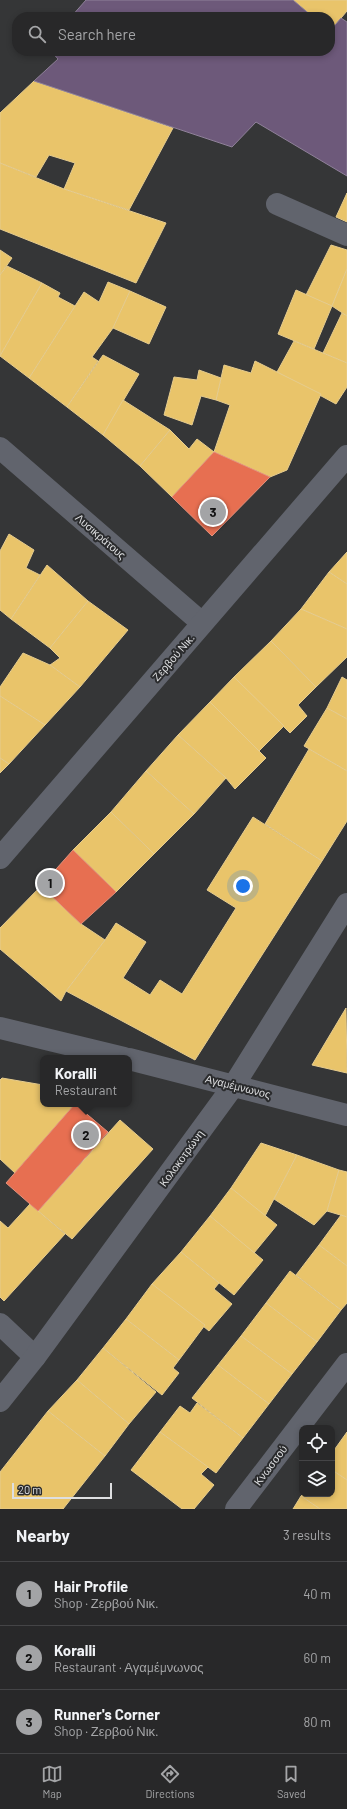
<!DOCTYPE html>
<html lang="en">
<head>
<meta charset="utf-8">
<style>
  :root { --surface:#282829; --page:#303031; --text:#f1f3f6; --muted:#a5a6a8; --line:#444446; --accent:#a3a4a6 }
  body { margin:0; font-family:Barlow,sans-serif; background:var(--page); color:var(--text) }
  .controls { position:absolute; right:12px; bottom:12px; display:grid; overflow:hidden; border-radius:8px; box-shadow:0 2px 6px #0003 }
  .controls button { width:36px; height:36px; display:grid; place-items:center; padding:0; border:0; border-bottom:1px solid var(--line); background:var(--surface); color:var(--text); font:20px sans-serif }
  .scale { position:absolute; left:12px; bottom:10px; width:100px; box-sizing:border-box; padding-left:4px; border:2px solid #dedfe1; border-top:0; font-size:11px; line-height:14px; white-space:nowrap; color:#dedfe1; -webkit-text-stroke:3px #2a2b2d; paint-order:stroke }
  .you { position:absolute; left:243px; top:886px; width:14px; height:14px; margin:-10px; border:3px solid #fff; border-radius:50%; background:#1a73e8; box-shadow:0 0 0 6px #1a73e833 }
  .badge { display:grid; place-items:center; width:26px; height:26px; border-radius:50%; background:var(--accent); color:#111; font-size:13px; font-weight:700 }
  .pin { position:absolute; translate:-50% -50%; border:2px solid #fff; box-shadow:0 1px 4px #0006 }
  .popup { position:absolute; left:40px; top:1055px; width:92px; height:52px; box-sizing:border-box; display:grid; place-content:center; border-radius:8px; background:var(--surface); filter:drop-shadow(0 1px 3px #0005); font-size:13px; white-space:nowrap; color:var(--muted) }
  .popup b { font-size:15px; color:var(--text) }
  .popup::after { content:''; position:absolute; left:50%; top:100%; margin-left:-8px; border:8px solid transparent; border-top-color:var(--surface) }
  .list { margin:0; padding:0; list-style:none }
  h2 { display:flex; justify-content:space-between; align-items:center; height:52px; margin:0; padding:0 16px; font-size:17px }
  h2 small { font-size:13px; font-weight:400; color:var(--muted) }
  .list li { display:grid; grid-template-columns:26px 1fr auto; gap:12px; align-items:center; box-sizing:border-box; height:64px; padding:0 16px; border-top:1px solid var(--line) }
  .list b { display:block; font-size:15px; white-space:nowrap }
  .list p { margin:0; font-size:13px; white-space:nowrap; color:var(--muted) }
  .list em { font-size:13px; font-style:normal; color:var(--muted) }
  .icon { flex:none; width:22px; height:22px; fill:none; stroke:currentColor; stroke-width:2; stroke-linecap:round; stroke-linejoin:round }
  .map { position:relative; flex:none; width:347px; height:1509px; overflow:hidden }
  .search { position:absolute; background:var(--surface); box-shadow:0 2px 6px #0003; left:12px; right:12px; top:12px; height:44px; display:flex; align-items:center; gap:10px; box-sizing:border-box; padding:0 14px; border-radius:16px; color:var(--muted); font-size:15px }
  .sheet { height:244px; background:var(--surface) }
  nav { display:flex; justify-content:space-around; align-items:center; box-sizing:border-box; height:56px; border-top:1px solid var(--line); background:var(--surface); font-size:11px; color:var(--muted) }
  nav a { display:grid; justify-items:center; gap:2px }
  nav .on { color:var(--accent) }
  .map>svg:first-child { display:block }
  .homes { fill:#e9c46a; stroke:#e6cc8e }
  .shops { fill:#e76f51; stroke:#e4917c }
  .offices { fill:#6d597a; stroke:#8f8199 }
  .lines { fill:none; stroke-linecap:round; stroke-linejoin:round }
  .minor { stroke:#61646d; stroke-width:22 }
  .labels { text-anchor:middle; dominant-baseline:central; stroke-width:4; stroke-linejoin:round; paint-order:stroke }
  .street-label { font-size:11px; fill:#dedfe1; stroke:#2a2b2d }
</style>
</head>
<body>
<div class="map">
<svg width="347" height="1509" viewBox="0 0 347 1509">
  <rect width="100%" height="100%" fill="#353637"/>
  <g class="homes">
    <polygon points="293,0 347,0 347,11 330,31 330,17 313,17"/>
    <polygon points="34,81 173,128 129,210 64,189 75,163 49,155 36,177 0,163 0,113"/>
    <polygon points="0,163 64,189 166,223 136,283 0,229"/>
    <polygon points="347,193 347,222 336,217"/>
    <polygon points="331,245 347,250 347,269 332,306 306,295"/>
    <polygon points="0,250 12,258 0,275"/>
    <polygon points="7,266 42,283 0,356 0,275"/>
    <polygon points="347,269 347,316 332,306"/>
    <polygon points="108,282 130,291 113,328 92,357 98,361 67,407 29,378 84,292 99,302"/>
    <polygon points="42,283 60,293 58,297 75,306 29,378 0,356"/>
    <polygon points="296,290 332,306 314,349 278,334"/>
    <polygon points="130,291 166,307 149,344 113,328"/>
    <polygon points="342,313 347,316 347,363 323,353"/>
    <polygon points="294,341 347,363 347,387 336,404 277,372"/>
    <polygon points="103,355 139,374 103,435 67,407"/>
    <polygon points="255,361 321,394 287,470 270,477 214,452 230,405 216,400 224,365 251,373"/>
    <polygon points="199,370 221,378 216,400 201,396 192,425 164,415 174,377 197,380"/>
    <polygon points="123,400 170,430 140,466 103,435"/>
    <polygon points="170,430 189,449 197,439 214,452 172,497 140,466"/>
    <polygon points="9,534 34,550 26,568 40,575 11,619 0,610 0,551"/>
    <polygon points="347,552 347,584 329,572"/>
    <polygon points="47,565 88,601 50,648 11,619"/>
    <polygon points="329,572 347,584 347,629 301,609"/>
    <polygon points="88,601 128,630 80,687 50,665 60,658 50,648"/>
    <polygon points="301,609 347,629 347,657 316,687 271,641"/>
    <polygon points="271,641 316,687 298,705 307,716 290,733 234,677"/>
    <polygon points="23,653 50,665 80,687 45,725 0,696 0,687"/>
    <polygon points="234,677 284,726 259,751 210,702"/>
    <polygon points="342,677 347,680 347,719 327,708"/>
    <polygon points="0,696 45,725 9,764 0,758"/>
    <polygon points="210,702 266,758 235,789 226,778 178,735"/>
    <polygon points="327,708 347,719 347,771 304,746"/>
    <polygon points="178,735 226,778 194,814 146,771"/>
    <polygon points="309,749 347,771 347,821 322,861 265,824"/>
    <polygon points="0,758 9,764 0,773"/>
    <polygon points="146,771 194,814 154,854 111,812"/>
    <polygon points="111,812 154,854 116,892 73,850"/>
    <polygon points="253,817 322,861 195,1060 66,991 105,940 116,923 146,942 123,978 150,995 160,980 182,994 236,908 207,890"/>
    <polygon points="41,886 81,924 105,940 66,991 61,1001 0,949 0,928"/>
    <polygon points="346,1008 347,1073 312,1065"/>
    <polygon points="2,1078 43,1085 43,1104 75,1104 15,1173 0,1159 0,1080"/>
    <polygon points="120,1120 153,1149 72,1239 38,1211"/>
    <polygon points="261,1143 297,1155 265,1216 231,1188"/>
    <polygon points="297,1155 339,1170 327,1211 314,1225 274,1199"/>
    <polygon points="339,1170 347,1172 347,1217 327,1211"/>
    <polygon points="231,1188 277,1225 254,1253 210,1216"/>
    <polygon points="30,1204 65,1234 4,1301 0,1297 0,1221 8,1228"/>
    <polygon points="341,1215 347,1217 347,1266 319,1245"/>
    <polygon points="210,1216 263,1260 234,1295 181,1252"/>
    <polygon points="319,1245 347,1266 347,1303 341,1310 296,1275"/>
    <polygon points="181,1252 219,1283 214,1289 232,1304 209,1331 152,1284"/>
    <polygon points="290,1271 341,1310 317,1342 266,1303"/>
    <polygon points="152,1284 205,1325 179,1360 126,1319"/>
    <polygon points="266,1303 317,1342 292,1374 241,1336"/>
    <polygon points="126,1319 179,1360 173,1368 179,1373 162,1395 103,1348"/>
    <polygon points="241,1336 292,1374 269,1404 218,1365"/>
    <polygon points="103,1348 156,1392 129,1424 77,1380"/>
    <polygon points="218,1365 269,1404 243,1438 192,1398"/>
    <polygon points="77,1380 129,1424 105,1456 48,1411"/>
    <polygon points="197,1403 243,1438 216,1473 160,1432 180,1406 190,1413"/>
    <polygon points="48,1411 105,1456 63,1509 0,1509 0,1472"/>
    <polygon points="160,1432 208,1467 201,1474 214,1485 194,1509 182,1509 131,1470"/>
    <polygon points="347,1432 347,1480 332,1470 332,1453"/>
    <polygon points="332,1470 347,1480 347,1509 320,1509 301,1496 303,1494 332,1494"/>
    <polygon points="301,1496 320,1509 293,1509"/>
  </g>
  <g class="shops">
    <polygon points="214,452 270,477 212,536 172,497"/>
    <polygon points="73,850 116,892 81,924 41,886"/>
    <polygon points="75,1104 108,1132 38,1211 6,1183"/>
  </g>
  <g class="offices">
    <polygon points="86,0 293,0 313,17 71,17"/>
    <polygon points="341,18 347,22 347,176 256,122 232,147 34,81 58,59 51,51 330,51 330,31"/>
  </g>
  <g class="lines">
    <g class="minor">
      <polyline points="277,204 347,235"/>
      <polyline points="0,448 202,623"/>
      <polyline points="0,858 347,456"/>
      <polyline points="0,1028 124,1058"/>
      <polyline points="129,1059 347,1115"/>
      <polyline points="0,1324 35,1357"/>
      <polyline points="0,1401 35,1357 234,1085 347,904"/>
      <polyline points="236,1509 347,1364"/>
    </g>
  </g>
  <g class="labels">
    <g class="street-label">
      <text transform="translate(101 536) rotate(41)">Λυσικράτους</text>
      <text transform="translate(173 657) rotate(-49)">Ζερβού Νικ.</text>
      <text transform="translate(238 1086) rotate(14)">Αγαμέμνωνος</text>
      <text transform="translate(181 1158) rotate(-54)">Κολοκοτρώνη</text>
      <text transform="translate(270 1465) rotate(-53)">Κνωσσού</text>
    </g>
  </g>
</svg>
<div class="controls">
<button><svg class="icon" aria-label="locate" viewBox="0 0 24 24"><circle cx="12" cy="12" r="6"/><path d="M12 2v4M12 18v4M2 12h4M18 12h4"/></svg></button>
<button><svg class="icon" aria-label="layers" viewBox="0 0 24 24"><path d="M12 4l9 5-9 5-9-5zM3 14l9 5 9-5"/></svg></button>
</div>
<div class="scale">20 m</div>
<div class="you"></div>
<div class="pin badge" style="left:50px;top:883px">1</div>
<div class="pin badge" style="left:86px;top:1135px">2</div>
<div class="popup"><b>Koralli</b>Restaurant</div>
<div class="pin badge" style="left:213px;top:512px">3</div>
<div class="search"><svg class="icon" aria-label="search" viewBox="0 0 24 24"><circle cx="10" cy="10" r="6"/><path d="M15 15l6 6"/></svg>Search here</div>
</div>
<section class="sheet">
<h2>Nearby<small>3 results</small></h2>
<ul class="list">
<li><span class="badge">1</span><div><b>Hair Profile</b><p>Shop · Ζερβού Νικ.</p></div><em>40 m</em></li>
<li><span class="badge">2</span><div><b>Koralli</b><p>Restaurant · Αγαμέμνωνος</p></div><em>60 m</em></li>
<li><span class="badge">3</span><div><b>Runner's Corner</b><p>Shop · Ζερβού Νικ.</p></div><em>80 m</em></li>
</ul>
</section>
<nav>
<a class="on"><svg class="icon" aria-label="map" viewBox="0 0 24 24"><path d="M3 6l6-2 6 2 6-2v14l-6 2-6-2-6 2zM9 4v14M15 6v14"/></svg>Map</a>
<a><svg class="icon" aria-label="directions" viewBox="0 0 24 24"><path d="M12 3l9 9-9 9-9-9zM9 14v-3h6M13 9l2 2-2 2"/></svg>Directions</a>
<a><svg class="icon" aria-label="saved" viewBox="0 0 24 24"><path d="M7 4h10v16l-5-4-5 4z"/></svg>Saved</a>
</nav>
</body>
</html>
